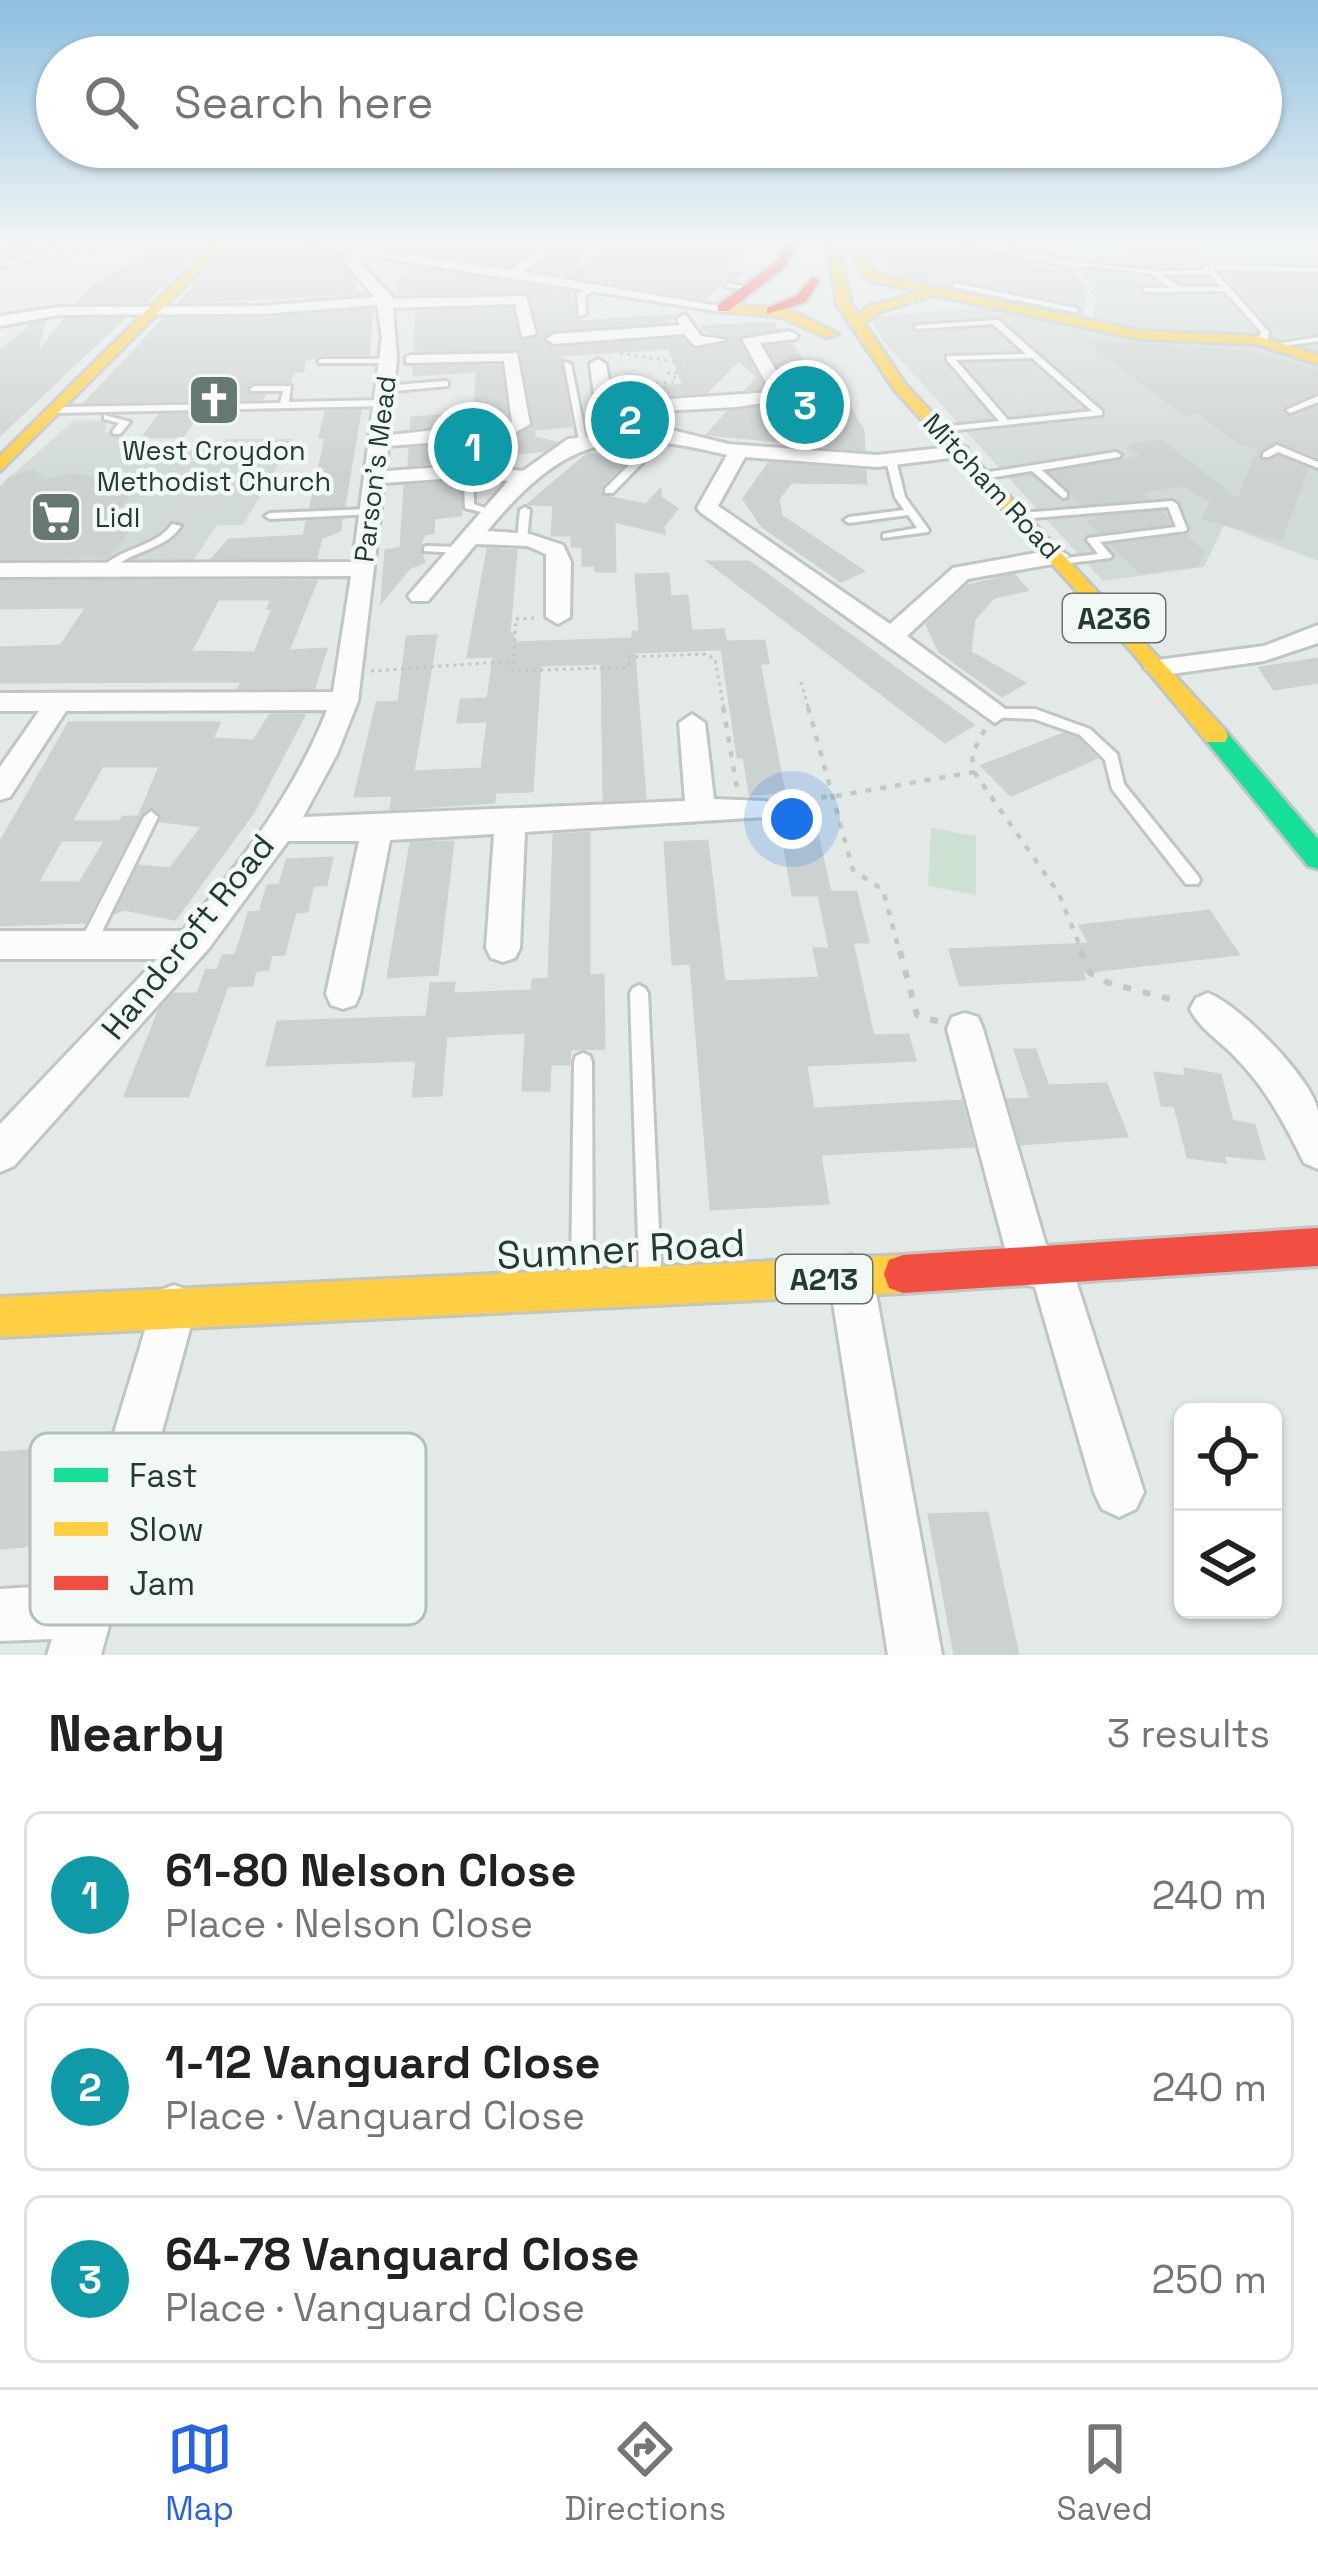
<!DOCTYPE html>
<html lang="en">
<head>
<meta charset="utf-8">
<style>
  :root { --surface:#fff; --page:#f6f6f6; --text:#222; --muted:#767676; --line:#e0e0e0; --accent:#2563eb }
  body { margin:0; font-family:"Space Grotesk",sans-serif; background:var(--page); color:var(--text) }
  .controls { position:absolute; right:36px; bottom:36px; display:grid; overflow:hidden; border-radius:18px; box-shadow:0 3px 9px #0004 }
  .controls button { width:108px; height:108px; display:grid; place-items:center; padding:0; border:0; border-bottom:3px solid var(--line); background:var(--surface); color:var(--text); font:60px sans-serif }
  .you { position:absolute; left:792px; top:819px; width:42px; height:42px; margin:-30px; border:9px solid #fff; border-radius:50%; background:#1a73e8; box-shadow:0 0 0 18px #1a73e833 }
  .badge { display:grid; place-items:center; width:78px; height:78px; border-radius:50%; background:var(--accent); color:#fff; font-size:39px; font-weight:700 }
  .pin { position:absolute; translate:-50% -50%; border:6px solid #fff; box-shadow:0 3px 12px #0006 }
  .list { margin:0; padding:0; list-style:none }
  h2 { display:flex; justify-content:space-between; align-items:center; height:156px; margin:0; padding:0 48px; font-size:51px }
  h2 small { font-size:39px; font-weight:400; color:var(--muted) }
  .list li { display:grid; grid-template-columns:78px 1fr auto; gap:36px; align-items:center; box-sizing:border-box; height:168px; margin:0 24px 24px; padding:0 24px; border:3px solid var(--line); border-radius:18px }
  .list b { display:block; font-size:45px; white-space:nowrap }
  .list p { margin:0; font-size:39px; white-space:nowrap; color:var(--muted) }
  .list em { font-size:39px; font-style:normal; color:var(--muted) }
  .icon { flex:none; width:66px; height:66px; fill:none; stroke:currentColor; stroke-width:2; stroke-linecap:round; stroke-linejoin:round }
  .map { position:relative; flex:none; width:1318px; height:1655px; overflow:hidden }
  .search { position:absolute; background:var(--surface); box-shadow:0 3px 9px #0004; left:36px; right:36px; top:36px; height:132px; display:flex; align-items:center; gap:30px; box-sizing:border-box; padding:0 42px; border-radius:66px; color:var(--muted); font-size:45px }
  .sheet { height:732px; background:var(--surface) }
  nav { display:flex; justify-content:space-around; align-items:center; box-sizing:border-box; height:168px; border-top:3px solid var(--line); background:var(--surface); font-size:33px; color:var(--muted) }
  nav a { display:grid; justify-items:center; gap:6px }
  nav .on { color:var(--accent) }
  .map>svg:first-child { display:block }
  .built { fill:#d2dad6 }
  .green { fill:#cde1d3 }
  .building { fill:#ccd2cf; stroke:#ccd2cf; stroke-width:3; fill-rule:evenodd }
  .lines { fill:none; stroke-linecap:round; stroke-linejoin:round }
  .lane-casing { stroke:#c0c6c3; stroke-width:6 }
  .street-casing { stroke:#c0c6c3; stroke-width:6 }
  .fast-casing { stroke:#c0c6c3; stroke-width:6 }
  .slow-casing { stroke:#c0c6c3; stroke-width:6 }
  .jam-casing { stroke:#c0c6c3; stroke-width:6 }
  .path-far2 { stroke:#c0c9c5; stroke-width:3; stroke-dasharray:3 4.5; stroke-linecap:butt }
  .path-far1 { stroke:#c0c9c5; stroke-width:4.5; stroke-dasharray:6 9; stroke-linecap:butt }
  .path { stroke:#c0c9c5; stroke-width:6; stroke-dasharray:8 12; stroke-linecap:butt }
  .lane { fill:#fbfcfb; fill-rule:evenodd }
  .street { fill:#fbfcfb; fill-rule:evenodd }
  .fast { fill:#16e098; fill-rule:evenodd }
  .slow { fill:#ffcf43; fill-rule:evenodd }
  .jam { fill:#f24e42; fill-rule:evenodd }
  .tram { stroke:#c6cac9; stroke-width:3 }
  .rail { stroke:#c6cac9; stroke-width:3; stroke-dasharray:12 6; stroke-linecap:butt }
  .labels { text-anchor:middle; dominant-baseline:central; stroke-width:9; stroke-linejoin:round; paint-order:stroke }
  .far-poi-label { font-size:27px; fill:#233b34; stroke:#f2f8f5 }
  .far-street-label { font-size:27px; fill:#233b34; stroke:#f2f8f5 }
  .shield { fill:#f2f8f5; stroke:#61746e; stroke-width:3 }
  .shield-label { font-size:30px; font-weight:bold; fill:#233b34 }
  .street-label { font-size:33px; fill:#233b34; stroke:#f2f8f5 }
  .near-street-label { font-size:39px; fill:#233b34; stroke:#f2f8f5 }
  .key { fill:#f2f8f5; stroke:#b4bfbb; stroke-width:3 }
  .key-label { font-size:33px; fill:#233b34 }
</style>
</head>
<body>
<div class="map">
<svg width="1318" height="1655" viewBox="0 0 1318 1655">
  <rect width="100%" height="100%" fill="#e3e9e6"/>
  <g class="built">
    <polygon points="869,243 1089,287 1084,312 1081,319 885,276"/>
    <polygon points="1077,263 1318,269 1318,561 1224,525 1204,567 1103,581 883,341 869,317 988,307 1093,320 1096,292"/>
    <polygon points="74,420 108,421 104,432 126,432 119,440 128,447 218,448 226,439 293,439 243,525 217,525 191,564 0,562 0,486"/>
  </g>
  <g class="green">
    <polygon points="1049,243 1318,243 1318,269 1077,263"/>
    <polygon points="931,828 976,836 976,895 928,886"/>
  </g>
  <g class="building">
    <polygon points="167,243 204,243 172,248 171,257 188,259 145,302 78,302 95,286"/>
    <polygon points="235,243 295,243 342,256 341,264 354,279 356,293 365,293 180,302"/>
    <polygon points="511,243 532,243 530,250 508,265 434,254 445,246 512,253"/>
    <polygon points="554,243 579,243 575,274 617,243 679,243 678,248 685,253 695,243 756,243 716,270 742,274 725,280 704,299 535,270 549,259"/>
    <polygon points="900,243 953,243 1034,263 1027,269 1072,271 1083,292 1072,303 993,286 1005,277 946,264 927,278 890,271 901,263 878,258"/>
    <polygon points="415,268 569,292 579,322 675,315 668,321 554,330 542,340 554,348 682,339 696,350 730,340 700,327 773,323 776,329 738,337 764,388 748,389 758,377 739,360 706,392 627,398 624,389 684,385 669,348 560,355 571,426 534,429 534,434 524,435 555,443 545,450 409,465 410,449 507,441 534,423 520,350 415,350 417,312 511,309 520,341 537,338 540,333 526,292 399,294 401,278"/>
    <polygon points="1224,274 1311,276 1318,282 1318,333 1284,332"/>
    <polygon points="372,310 368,355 320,355 305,360 303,371 293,371 290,382 247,385 247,393 264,395 262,399 86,402 164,319 262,319"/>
    <polygon points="65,319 122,319 0,435 0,351 32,326 27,325 44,322 36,355"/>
    <polygon points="1087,341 1243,351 1318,371 1318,392 1282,411 1292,417 1318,407 1318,456 1279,441 1258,453 1263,461 1278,457 1307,468 1281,539 1203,518 1212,502 1185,485 1139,491 1147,498 1083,504 1052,473 1144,457 1129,445 1162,441 1238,501 1259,447 1239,443 1198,412 1184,414"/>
    <polygon points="791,344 815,382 789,384 767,347"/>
    <polygon points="500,366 507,418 411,428 412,418 475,413 477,371 414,375 414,367"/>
    <polygon points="841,394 863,430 864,450 708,434 728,412"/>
    <polygon points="360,411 344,506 311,507 326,437 320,437 326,412"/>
    <polygon points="198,414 182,437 143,437 160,415"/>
    <polygon points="588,454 625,463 602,486 602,496 646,505 660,490 660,497 677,509 663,526 664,533 614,521 615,571 596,571 595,565 583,565 583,546 572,546 572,535 552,535 554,505 529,504"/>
    <polygon points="769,463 865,471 866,483 791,482 778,499 781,516 863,571 841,581 762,526 744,499"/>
    <polygon points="34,470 44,481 67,475 109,479 121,474 135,487 107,522 134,523 109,556 0,559 0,489 10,478"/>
    <polygon points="461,482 461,515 434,518 433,533 424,534 419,547 424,562 409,568 382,601 386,551 401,548 405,486"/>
    <polygon points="1161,512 1170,523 1100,532 1090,522 1100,521 1097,517"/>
    <polygon points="341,520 340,530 321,538 316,558 213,558 229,540 304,536 307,522"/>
    <polygon points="1186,536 1203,552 1197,565 1140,573 1113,545"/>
    <polygon points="488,549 516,551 509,634 513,634 512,643 633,639 633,632 640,632 636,575 668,574 670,597 687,596 691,631 723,630 726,642 764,641 768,663 759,663 784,792 750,794 744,757 738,757 722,649 634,652 645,798 604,800 602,663 540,665 532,791 495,792 494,802 391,809 393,795 355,796 377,703 399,702 407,637 436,636 413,772 482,769 488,721 458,722 461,700 488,699 494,656 468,657"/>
    <polygon points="709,562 749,562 973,725 945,742"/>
    <polygon points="1014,575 1027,590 994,597 974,619 970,652 1024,683 1002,696 939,651 927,624 967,586"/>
    <path d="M0,581H316L288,651L326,649L314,688H239L243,681L0,682V648L61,646L87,607L0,608ZM218,599H272L268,608H273L255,653L190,652Z"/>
    <polygon points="1318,659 1318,682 1274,689 1260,668"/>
    <path d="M270,715H304L254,811L175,919L124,909L116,912L139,866L170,869L203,826L161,821V814L151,806L140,815L85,922L0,925V843L69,723H219L212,739L254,741ZM102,766H160L139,817H123L120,822H71ZM61,840H106L80,883H37Z"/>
    <polygon points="1063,734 1078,739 1096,758 1011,795 982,766"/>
    <polygon points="811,807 830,892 856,892 868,942 852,942 873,1036 908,1035 915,1060 806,1065 813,1109 961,1101 973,1146 820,1154 828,1203 711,1209 691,963 673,964 665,843 707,841 724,982 820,978 814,949 830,949 819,895 793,895 778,808"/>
    <polygon points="589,833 589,976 603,975 604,1048 570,1049 569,1064 550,1064 549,1090 523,1090 526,1032 446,1036 441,1095 413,1096 417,1060 267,1065 278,1022 427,1017 431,984 454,983 453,994 532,991 533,980 549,979 554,835"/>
    <polygon points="453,842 437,974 388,977 411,843"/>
    <polygon points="332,858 326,885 313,885 307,911 295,912 284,954 271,955 268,969 255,971 252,985 227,986 188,1096 125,1096 160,1009 174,994 198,994 206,971 218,970 223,956 236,955 249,913 260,912 268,886 280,885 287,860"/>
    <polygon points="1209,911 1238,954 1082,972 1084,979 960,985 950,950 1090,944 1080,926"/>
    <polygon points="1015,1050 1035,1050 1048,1086 1106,1084 1127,1136 1021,1144 1008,1100 1031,1099"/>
    <polygon points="1185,1069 1220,1075 1232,1121 1254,1125 1264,1159 1223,1155 1225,1162 1188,1157 1175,1106 1162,1105 1155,1073 1186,1077"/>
    <polygon points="78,1439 46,1544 0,1548 0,1453 40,1450 43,1442"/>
    <polygon points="987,1513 1018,1655 955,1655 929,1515"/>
  </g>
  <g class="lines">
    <g class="lane-casing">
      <g id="lane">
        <polygon points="0,243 9,243 0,246"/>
        <polygon points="684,243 691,243 685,249 682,247"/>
        <polygon points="176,251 211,251 214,253 211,255 174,254"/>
        <path d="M1078,262L1159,271L1206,270L1204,267L1207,265L1318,268V272L1213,269L1269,332L1267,341L1263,343L1259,341L1261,332L1225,291L1146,292L1143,288H1171L1150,273L1076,265ZM1210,274L1221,287H1180L1161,275Z"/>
        <polygon points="729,283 752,288 748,290 726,287"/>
        <polygon points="955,283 1075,308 1079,310 1075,312 952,287"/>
        <polygon points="591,285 598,287 585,296 586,314 579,316 577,295"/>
        <path d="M998,320L1102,411V415L937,432L935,430L940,427L999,421L947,360V356L1026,354L993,324L918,329L914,327L918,325ZM1032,358L1092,411L1008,420L956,360Z"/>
        <polygon points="1318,337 1318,341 1276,347 1272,345"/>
        <polygon points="322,359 388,359 392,361 388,363 319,363 318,361"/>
        <polygon points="564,362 571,364 587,443 579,441"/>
        <polygon points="445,381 448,382 448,386 384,392 380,389 384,386"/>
        <polygon points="254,386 291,386 289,402 383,400 387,403 383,406 56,413 52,410 56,407 280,403 283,391 251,391 250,389"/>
        <polygon points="1318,396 1318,402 1290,413 1286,410"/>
        <polygon points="104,415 130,422 120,434 114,434 112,432 119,423 104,419"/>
        <polygon points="637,433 645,435 648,457 613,493 605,493 605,489 638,456"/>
        <polygon points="1277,445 1318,462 1318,468 1278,452 1269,457 1263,457 1263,453"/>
        <polygon points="1116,452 1121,455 1119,457 1042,470 1067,493 1067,497 1063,498 1032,471 983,479 978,476 983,473"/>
        <polygon points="891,457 896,460 905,497 929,530 928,532 883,538 883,534 917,528 908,515 849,523 844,520 849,517 904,510 895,497 886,460"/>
        <polygon points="469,481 474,484 474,504 493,511 493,515 465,508 464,484"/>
        <polygon points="1172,501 1177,504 1187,529 1186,531 1100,542 1112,556 1110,558 1062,564 1056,561 1058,559 1098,554 1087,540 1088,538 1176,527 1168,507 1021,519 1016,516 1021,513"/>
        <polygon points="525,507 530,510 527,539 522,542 517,539 520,510"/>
        <polygon points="370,509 375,512 374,514 270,519 265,516 270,513"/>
        <path d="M172,524L181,526C165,551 129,550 110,572H102L100,570C119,547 156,548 172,524Z"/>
        <polygon points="428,546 458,547 463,550 458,553 424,551 424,547"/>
        <polygon points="995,709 1035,709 1090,729 1117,754 1124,784 1198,876 1200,880 1198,884 1186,884 1112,789 1105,760 1080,735 1034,719 990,717 988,714"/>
        <polygon points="151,811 158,817 93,950 87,952 81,950 79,945 81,940 144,817"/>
        <polygon points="639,985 645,988 648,993 661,1272 658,1280 650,1283 642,1280 639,1272 630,993 633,988"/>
        <polygon points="583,1053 590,1056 592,1062 593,1275 590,1283 582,1286 574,1283 571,1275 574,1062 576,1056"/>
      </g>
    </g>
    <g class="street-casing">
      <g id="street">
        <path d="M303,243H336L509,270L534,253L537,243H550L545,258L523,272L730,308L723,312L362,255L358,260L394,299L526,296L536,334L522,337L515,304L393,308L397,359L389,435L512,422L504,361L406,363V357L412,355L517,353L530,424L507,437L388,446L386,471L470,465L523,471L568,439L664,428L728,444L877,455L960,446L967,448V456L877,467L745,457L718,506L890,624L953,568L1058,549L1069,556L1058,563L968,579L907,636L1004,708L1008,714L995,723L700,512L697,508L727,455C611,426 564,439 487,531L530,534L563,545L571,562L570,617L558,624L546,617V554L527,546L476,544L428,601H412L408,596L508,481L470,477L384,483L358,701L337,754L303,817L685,801L679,723L692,714L705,723L714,799L766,801L771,809L766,817L525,832L520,948L515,958L503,962L491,958L486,948L494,834L390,840L360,994L355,1005L343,1009L331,1005L326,994L359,841H288L209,948L14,1166L0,1172V1124L157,959H0V931H183C241,862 294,794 327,710L66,711L10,797L0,800V767L39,711H0V693L333,692L351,576L0,577V563L353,562L382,337L377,305L262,314L59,315L0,326V316L59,307L262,306L374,297L344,261L350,253Z"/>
        <polygon points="957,243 986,243 1085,264 1078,268"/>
        <polygon points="685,314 701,336 726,340 695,346 684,334 554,344 546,339 554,334 680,325 677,319"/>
        <polygon points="790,331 798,336 796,339 760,343 787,389 829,385 829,393 736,407 605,414 596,409 590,364 598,359 606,364 613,403 771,392 742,339"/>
        <polygon points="1318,625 1318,643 1264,661 1157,676 1144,668 1157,660 1264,646"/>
        <path d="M1208,993C1239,1005 1312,1078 1318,1111C1318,1129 1318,1150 1318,1169L1304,1163C1286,1126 1266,1088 1236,1058C1221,1041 1200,1030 1190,1009L1196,998Z"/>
        <polygon points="965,1013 978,1017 983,1029 1046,1245 1065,1250 1071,1265 1144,1492 1136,1509 1119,1517 1102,1509 1094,1492 1035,1287 1016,1282 1010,1267 947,1029 952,1017"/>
        <polygon points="851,1255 866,1262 873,1277 942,1655 888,1655 829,1277 836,1262"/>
        <polygon points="174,1285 190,1291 196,1307 101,1655 47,1655 52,1639 0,1641 0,1589 68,1585 152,1307 158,1291"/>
      </g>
    </g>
    <g class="fast-casing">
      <polygon id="fast" points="1216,727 1225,730 1318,839 1318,869 1308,866 1207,742 1204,736"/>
    </g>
    <g class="slow-casing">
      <g id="slow">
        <polygon points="38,243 62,243 0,259 0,251"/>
        <polygon points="215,243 228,243 0,471 0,456"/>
        <polygon points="827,243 839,243 851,305 858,315 869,306 922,292 875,282 863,275 852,243 864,243 873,270 883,276 1140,331 1257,336 1318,355 1318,364 1256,344 1140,339 935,295 879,312 864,323 905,384 1225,730 1228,736 1225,742 1207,742 1133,653 895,390 837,305"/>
        <polygon points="723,304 790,310 838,334 826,337 782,317 718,311"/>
        <polygon points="903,1255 917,1260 922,1274 917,1288 903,1293 0,1337 0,1297"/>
      </g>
    </g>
    <g class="jam-casing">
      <g id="jam">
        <polygon points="787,243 799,243 785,267 728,311 718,311 718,305 776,262"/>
        <polygon points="813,277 819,281 806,302 767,314 767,308 796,296"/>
        <polygon points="1318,1228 1318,1266 903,1293 889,1288 884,1274 889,1260 903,1255"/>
      </g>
    </g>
    <g class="path-far2">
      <polyline points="1170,243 1205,253"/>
      <polyline points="146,244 157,243"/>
      <polyline points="92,250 129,246 150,254"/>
      <polyline points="1129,251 1145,243"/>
      <polyline points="1125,253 1198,255"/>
      <polyline points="1086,277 1093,289 1090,305"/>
      <polyline points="620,353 688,364 674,374 664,373"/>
      <polyline points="620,380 629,385 675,382 674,374"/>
      <polyline points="534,618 516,619 513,671 629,667 629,657 706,654 715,659 724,710"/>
      <polyline points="371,671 513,661"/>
      <polyline points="801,682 809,710"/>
    </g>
    <g class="path-far1">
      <polyline points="723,707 737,788"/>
      <polyline points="808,707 853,870 883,890 900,954"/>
      <polyline points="974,772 1059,894 1083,954"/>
      <polyline points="776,799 830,797 974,772 972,754 985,729"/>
    </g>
    <g class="path">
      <polyline points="900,951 917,1015 940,1022"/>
      <polyline points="1081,951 1090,973 1109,983 1181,1002"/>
    </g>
    <use href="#lane" class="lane"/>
    <use href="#street" class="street"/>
    <use href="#fast" class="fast"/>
    <use href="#slow" class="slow"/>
    <use href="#jam" class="jam"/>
    <polyline class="tram" points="0,258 65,243"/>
    <polyline class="rail" points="0,268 124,243"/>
  </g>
  <linearGradient id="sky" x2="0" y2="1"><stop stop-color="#8dbfe0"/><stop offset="0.51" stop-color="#f2f5f4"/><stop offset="1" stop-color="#f2f5f4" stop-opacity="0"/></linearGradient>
  <rect width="1318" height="475" fill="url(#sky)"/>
  <defs>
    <g id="church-square" transform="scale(2.7)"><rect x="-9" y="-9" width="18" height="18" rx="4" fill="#667872" stroke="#f2f8f5"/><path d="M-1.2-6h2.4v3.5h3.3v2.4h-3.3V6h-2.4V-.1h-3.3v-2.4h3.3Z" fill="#fff"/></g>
    <g id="supermarket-square" transform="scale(2.7)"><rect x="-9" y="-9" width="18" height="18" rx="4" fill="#667872" stroke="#f2f8f5"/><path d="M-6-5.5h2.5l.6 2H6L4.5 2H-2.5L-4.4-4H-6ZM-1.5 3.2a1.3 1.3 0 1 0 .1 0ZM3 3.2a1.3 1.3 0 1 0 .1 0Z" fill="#fff"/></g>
  </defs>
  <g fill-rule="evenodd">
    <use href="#church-square" x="214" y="400"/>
    <use href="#supermarket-square" x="56" y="517"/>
  </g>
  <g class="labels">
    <g class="far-poi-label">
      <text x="214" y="450">West Croydon<tspan x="214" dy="31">Methodist Church</tspan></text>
      <text x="95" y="517" text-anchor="start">Lidl</text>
    </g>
    <g class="far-street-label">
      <text transform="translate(375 469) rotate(-83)">Parson's Mead</text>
      <text transform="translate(992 486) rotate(47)">Mitcham Road</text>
    </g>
    <g class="shield">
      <rect x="1063" y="594" width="102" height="48" rx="9"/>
      <rect x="776" y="1255" width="96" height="48" rx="9"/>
    </g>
    <g class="shield-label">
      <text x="1114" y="618">A236</text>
      <text x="824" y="1279">A213</text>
    </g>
    <g class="street-label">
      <text transform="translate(188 937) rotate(-51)">Handcroft Road</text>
    </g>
    <g class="near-street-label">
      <text transform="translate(621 1249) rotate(-3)">Sumner Road</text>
    </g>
  </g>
  <rect x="30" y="1433" width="396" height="192" rx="18" class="key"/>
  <rect x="54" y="1468" width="54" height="14" fill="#16e098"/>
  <rect x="54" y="1522" width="54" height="14" fill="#ffcf43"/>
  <rect x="54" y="1576" width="54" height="14" fill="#f24e42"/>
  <g class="key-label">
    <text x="129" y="1487">Fast</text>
    <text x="129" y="1541">Slow</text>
    <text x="129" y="1595">Jam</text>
  </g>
</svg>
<div class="controls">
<button><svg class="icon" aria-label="locate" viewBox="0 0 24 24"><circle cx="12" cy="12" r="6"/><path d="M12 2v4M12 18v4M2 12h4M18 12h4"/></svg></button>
<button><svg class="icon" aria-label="layers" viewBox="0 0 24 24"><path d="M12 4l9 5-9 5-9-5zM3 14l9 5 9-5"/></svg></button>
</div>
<div class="you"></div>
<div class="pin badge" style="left:473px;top:447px;background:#0f9aa8">1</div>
<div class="pin badge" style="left:630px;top:420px;background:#0f9aa8">2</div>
<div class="pin badge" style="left:805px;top:405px;background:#0f9aa8">3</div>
<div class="search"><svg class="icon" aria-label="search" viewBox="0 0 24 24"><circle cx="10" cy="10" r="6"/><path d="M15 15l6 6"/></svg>Search here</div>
</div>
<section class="sheet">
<h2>Nearby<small>3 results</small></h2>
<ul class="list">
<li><span class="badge" style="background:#0f9aa8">1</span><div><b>61-80 Nelson Close</b><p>Place · Nelson Close</p></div><em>240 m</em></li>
<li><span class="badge" style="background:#0f9aa8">2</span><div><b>1-12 Vanguard Close</b><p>Place · Vanguard Close</p></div><em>240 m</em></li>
<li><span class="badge" style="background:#0f9aa8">3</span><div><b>64-78 Vanguard Close</b><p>Place · Vanguard Close</p></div><em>250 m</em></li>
</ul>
</section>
<nav>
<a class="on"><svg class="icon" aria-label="map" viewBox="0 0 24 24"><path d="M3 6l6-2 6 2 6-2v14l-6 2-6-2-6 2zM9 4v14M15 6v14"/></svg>Map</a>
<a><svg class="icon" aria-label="directions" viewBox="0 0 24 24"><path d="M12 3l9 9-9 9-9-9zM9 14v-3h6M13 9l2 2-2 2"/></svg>Directions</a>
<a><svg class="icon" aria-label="saved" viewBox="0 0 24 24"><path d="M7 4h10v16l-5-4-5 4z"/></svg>Saved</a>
</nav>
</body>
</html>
